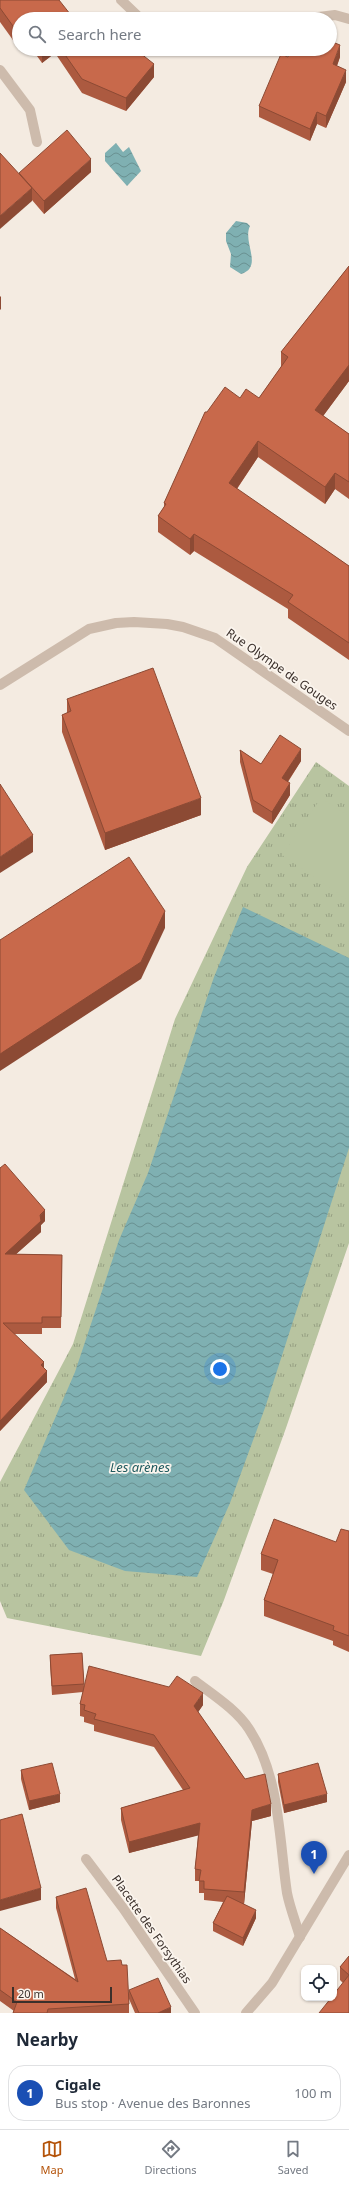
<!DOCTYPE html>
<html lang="en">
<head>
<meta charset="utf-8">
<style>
  :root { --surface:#fff; --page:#f2f2f3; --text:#1f2937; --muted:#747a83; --line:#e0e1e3; --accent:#b45309 }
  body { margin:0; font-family:"Noto Sans",sans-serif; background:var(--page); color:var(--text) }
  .controls { position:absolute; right:12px; bottom:12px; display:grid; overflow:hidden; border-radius:8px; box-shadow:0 1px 3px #0004 }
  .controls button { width:36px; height:36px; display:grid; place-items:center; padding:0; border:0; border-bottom:1px solid var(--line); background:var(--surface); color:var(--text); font:20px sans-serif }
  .scale { position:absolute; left:12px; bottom:10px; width:100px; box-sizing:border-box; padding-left:4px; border:2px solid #3b302b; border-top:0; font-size:11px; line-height:14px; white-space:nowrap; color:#3b302b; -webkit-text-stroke:3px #fbf5ee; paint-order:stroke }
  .you { position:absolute; left:220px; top:1369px; width:14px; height:14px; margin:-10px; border:3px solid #fff; border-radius:50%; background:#1a73e8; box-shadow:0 0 0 6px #1a73e833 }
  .badge { display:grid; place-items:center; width:26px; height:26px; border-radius:50%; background:var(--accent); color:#fff; font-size:13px; font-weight:700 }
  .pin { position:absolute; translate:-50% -33px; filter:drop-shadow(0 1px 2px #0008) }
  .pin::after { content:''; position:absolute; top:21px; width:14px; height:12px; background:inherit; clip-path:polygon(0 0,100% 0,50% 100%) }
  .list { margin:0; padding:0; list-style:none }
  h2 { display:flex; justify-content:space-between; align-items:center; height:52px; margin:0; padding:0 16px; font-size:17px }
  h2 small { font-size:13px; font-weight:400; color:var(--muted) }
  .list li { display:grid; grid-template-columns:26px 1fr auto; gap:12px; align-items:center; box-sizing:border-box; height:56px; margin:0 8px 8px; padding:0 8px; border:1px solid var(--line); border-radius:16px }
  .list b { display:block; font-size:15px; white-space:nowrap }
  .list p { margin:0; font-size:13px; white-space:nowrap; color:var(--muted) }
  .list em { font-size:13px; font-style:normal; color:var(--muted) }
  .icon { flex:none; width:22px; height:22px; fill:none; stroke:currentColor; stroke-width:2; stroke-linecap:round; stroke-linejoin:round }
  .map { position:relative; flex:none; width:349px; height:2013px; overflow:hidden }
  .search { position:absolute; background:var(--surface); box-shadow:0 1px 3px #0004; left:12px; right:12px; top:12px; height:44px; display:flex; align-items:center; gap:10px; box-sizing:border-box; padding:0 14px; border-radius:22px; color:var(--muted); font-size:15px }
  .sheet { height:116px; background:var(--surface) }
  nav { display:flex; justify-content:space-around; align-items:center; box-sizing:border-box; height:56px; border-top:1px solid var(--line); background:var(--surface); font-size:11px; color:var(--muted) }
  nav a { display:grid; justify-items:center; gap:2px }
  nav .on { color:var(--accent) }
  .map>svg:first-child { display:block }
  .grass { fill:url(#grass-tufts) }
  .park { fill:#b8c4a0 }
  .water { fill:url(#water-waves) }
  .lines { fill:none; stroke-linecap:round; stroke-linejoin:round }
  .service { stroke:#cdbbac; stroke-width:10 }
  .minor { stroke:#cdbbac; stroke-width:10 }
  .wall { fill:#ac5a40 }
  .shaded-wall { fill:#8c4a34 }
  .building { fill:#c8694b; stroke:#8c4a34 }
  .labels { text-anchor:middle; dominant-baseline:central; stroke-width:3.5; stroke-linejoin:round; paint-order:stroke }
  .street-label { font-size:12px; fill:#3b302b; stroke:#fbf5ee }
  .water-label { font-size:13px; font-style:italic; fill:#1f5a5e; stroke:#fbf5ee }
</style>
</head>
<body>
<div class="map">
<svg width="349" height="2013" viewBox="0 0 349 2013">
  <defs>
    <pattern id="grass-tufts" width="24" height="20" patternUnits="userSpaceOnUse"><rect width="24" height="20" fill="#b8c4a0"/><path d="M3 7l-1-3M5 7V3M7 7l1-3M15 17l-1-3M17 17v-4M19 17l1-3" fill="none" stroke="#97a083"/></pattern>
    <pattern id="water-waves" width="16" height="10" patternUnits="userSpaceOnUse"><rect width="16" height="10" fill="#7fb0b2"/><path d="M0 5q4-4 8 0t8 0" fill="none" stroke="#699091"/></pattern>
  </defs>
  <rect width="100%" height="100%" fill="#f4ebe1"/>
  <polygon class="grass" points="316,762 349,786 349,1243 286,1428 224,1600 201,1656 7,1618 0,1601 0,1482 73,1344 175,1019 247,867"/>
  <polygon class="park" points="321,798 349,816 349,901 282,855"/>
  <g class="water">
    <polygon points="116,143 123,152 129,147 141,171 127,186 105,161 105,153"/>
    <path d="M236,221L247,223L250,226C242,242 264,267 241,274L230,267L231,254L226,241V233Z"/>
    <polygon points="243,907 349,958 349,1148 266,1405 230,1503 197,1577 125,1571 69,1550 24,1490 75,1372 119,1240 148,1173 214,977"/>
  </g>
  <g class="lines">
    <g class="service">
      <polyline points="121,0 141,19"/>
      <polyline points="302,19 335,15 349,19"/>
      <polyline points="195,49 203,51 211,49"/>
    </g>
    <g class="minor">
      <polyline points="0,70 30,110 37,142"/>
      <polyline points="0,685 89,629 116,623 134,622 167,624 183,627 215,638 349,731"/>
      <path d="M195,1681C213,1695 236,1709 249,1729C280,1776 279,1839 287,1893C290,1908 296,1923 300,1937"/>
      <polyline points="86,1859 123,1908 195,2013"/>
      <polyline points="246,2013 272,1983 349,1855"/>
    </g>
  </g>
  <g class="wall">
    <polygon points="0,0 19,19 18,47 0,22"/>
    <polygon points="32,49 135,49 154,77 126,111 82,93 55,53 42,63"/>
    <polygon points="288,57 340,57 337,66 346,82 326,128 317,124 310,141 259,117 259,106"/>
    <polygon points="91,172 44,214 32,200 32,201 19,174"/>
    <polygon points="349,266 349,381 323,416 349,434 349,499 335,489 325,504 258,457 237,489 349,566 349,660 288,618 288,609 194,551 190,555 158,532 158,516 164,507 164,503 207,412 240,398 259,398 281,367 281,352"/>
    <polygon points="67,699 201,815 105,850 62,732 62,715 67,713"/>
    <polygon points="240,750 261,764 301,761 288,782 290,795 272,824 253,812 240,762"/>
    <polygon points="0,1168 45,1221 41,1225 41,1232 16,1254 62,1255 61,1328 42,1328 42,1334 14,1334 44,1369 47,1382 0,1431"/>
    <polygon points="349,1531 349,1652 333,1645 333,1641 264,1616 264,1600 273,1574 261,1570 261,1554 336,1542"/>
    <polygon points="82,1653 84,1686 203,1705 198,1712 271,1816 252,1821 244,1904 256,1918 243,1946 213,1931 213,1923 223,1902 204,1900 204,1893 199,1893 199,1881 195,1881 195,1869 198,1835 129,1853 121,1820 121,1808 183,1790 154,1747 94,1731 94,1725 84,1722 84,1717 80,1716 80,1704 83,1692 52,1695 50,1664 50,1655"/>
    <polygon points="21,1770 60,1802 29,1810 21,1779"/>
    <polygon points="278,1774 327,1802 284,1813 278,1782"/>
    <polygon points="56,1897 107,1961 122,1965 129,1996 129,1990 171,2013 135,2013 129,1999 129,2013 13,2013 14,2011 0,2001 0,1928 75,1979 56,1908"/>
    <polygon points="349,1956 349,2013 343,1983 340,1980 340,1967"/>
  </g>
  <g class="shaded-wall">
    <polygon points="18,33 19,33 19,46 18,47"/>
    <polygon points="340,45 340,57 333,76 333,64"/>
    <polygon points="42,49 55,49 55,53 42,63"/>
    <polygon points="154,64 154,77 126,111 126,98"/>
    <polygon points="346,70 346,82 326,128 326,116"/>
    <polygon points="317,112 317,124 310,141 310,129"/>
    <polygon points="91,159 91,172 44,214 44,201"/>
    <polygon points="32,188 32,201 0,229 0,216"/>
    <polygon points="1,296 1,309 0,310 0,297"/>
    <polygon points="349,365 349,381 315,427 315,410"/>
    <polygon points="258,441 258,457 229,500 229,483"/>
    <polygon points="335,473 335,489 325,504 325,487"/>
    <polygon points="194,534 194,551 190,555 190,539"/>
    <polygon points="301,749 301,761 282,790 282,778"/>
    <polygon points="290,783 290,795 272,824 272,812"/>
    <polygon points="201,798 201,815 105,850 105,833"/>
    <polygon points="33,835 33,852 0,873 0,857"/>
    <polygon points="165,911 165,928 141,979 0,1071 0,1054"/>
    <polygon points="45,1210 45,1221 41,1225 41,1232 5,1264 5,1254"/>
    <polygon points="44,1362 44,1372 41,1365"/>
    <polygon points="47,1371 47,1382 0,1431 0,1421"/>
    <polygon points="203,1693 203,1705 194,1718 194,1706"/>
    <polygon points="60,1794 60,1802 29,1810 29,1801"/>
    <polygon points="327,1794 327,1802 284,1813 284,1805"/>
    <polygon points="271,1804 271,1816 252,1821 244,1904 244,1892 252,1810"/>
    <polygon points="200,1823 200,1835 129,1853 129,1842"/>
    <polygon points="41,1888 41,1900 0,1911 0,1900"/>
    <polygon points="256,1910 256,1918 243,1946 243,1938"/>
    <polygon points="171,2007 171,2013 158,2013"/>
  </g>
  <g class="building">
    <polygon points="0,0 59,0 74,19 19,19 19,33 18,33 0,8"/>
    <polygon points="330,41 340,45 333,64 346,70 326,116 317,112 310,129 259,106 281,54 288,57 291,49 330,49"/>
    <polygon points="61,49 135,49 154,64 126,98 82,79"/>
    <polygon points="67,130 91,159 44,201 19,173"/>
    <polygon points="0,153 32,188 0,216"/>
    <polygon points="349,266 349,365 315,410 349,434 349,482 335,473 325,487 258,441 229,483 349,566 349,643 288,602 293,595 194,534 190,539 158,516 166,504 164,503 205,412 207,412 225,387 240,398 246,389 259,398 288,357 281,352"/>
    <polygon points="153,668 201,798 105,833 62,715 71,711 67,699"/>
    <polygon points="280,735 301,749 282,778 290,783 272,812 253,800 240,750 261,764"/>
    <polygon points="0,784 33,835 0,857"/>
    <polygon points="129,857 165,911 141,962 0,1054 0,940"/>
    <polygon points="5,1164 45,1210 40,1215 41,1221 5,1254 62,1255 61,1317 42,1317 42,1323 3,1323 44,1362 41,1365 47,1371 0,1421 0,1168"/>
    <polygon points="274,1519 336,1542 341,1529 349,1531 349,1636 333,1630 334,1626 264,1600 278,1560 261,1554"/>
    <polygon points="82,1653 84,1684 52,1686 50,1655"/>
    <polygon points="89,1666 169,1687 177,1676 203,1693 194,1706 245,1779 265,1774 271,1804 252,1810 244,1892 204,1889 204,1881 199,1881 201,1870 195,1869 200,1823 129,1842 121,1808 190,1788 154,1735 94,1719 96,1714 84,1710 85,1705 80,1704"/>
    <polygon points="52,1763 60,1794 29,1801 21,1770"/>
    <polygon points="318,1763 327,1794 284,1805 278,1774"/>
    <polygon points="22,1814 41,1888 0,1900 0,1820"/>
    <polygon points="86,1888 107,1961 121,1960 122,1965 127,1965 129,2004 48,2009 47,2013 13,2013 17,2002 0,1990 0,1928 78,1982 56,1897"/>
    <polygon points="227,1896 256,1910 243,1938 213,1923"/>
    <polygon points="349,1956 349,1975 340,1967"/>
    <polygon points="349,1975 349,2013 319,2013 331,1998 334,1998 334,1994"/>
    <polygon points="158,1978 171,2007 158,2013 139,2013 129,1990"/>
  </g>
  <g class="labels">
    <g class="street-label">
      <text transform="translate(282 669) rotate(35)">Rue Olympe de Gouges</text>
      <text transform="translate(152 1929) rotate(55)">Placette des Forsythias</text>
    </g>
    <g class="water-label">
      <text x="140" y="1467">Les arènes</text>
    </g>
  </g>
</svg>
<div class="controls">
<button><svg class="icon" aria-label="locate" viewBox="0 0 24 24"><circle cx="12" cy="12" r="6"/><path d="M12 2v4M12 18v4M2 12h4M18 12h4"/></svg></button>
</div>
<div class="scale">20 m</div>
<div class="you"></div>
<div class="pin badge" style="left:314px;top:1874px;background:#1a4fb4">1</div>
<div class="search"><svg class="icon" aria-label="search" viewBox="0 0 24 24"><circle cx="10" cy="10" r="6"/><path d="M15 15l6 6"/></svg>Search here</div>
</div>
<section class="sheet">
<h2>Nearby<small></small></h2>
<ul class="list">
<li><span class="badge" style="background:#1a4fb4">1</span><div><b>Cigale</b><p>Bus stop · Avenue des Baronnes</p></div><em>100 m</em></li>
</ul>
</section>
<nav>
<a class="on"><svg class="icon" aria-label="map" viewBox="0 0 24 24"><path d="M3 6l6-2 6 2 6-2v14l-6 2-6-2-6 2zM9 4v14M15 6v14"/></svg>Map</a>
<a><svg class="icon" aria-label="directions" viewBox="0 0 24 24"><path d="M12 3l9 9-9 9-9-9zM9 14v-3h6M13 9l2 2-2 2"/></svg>Directions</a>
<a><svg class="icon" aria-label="saved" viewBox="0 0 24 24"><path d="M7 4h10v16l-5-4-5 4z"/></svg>Saved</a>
</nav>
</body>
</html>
